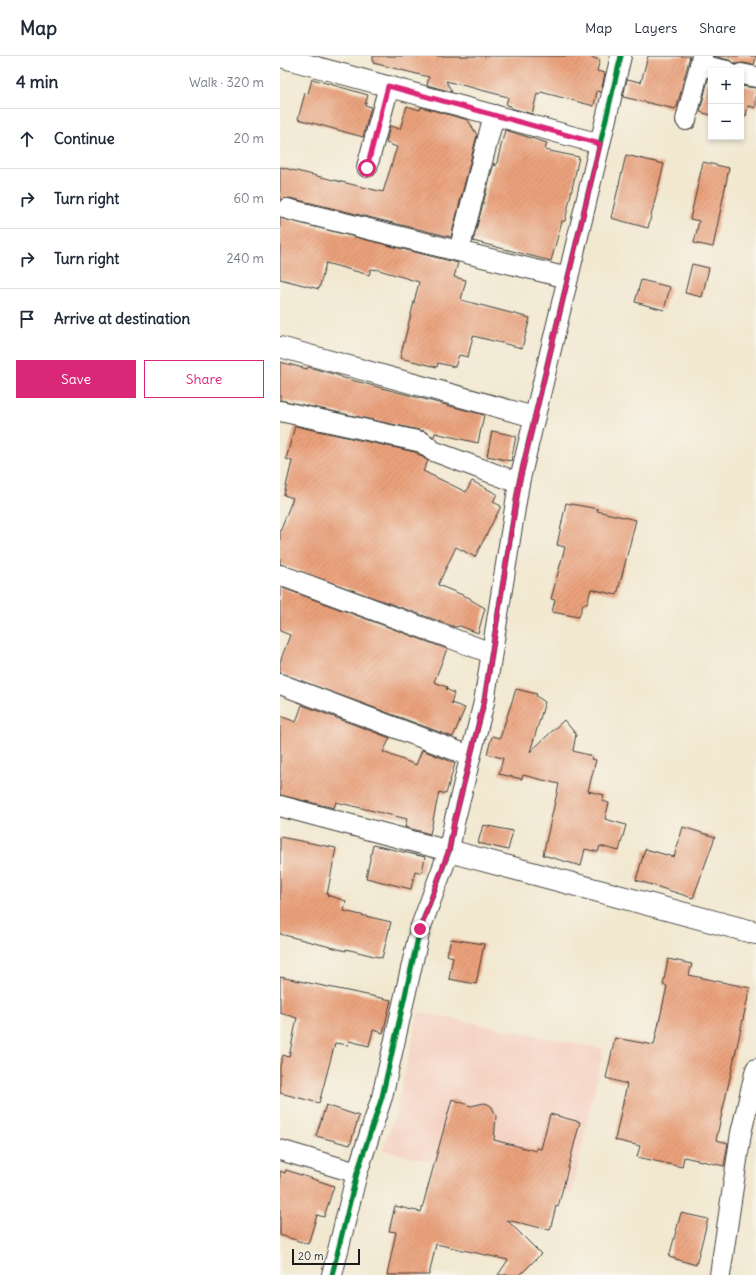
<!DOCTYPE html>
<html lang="en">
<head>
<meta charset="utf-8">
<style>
  :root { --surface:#fff; --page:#f2f2f3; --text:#1f2937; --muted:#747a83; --line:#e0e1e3; --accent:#db2777 }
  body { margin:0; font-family:Delius,sans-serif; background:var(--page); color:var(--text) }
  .controls { position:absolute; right:12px; top:12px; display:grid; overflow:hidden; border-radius:0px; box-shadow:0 2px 6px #0003 }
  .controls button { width:36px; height:36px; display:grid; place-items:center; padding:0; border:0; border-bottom:1px solid var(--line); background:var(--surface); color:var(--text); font:20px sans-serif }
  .scale { position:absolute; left:12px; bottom:10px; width:68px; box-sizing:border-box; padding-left:4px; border:2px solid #1c1c1c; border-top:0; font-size:11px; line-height:14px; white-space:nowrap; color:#1c1c1c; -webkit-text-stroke:3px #f7f3e8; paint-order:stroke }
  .stop { position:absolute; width:12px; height:12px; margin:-9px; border:3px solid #db2777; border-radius:50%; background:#fff }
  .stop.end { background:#db2777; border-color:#fff; box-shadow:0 1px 4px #0008 }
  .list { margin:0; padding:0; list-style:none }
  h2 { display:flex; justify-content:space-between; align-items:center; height:52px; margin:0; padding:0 16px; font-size:17px }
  h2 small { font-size:13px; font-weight:400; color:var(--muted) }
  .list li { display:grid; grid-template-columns:26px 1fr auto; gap:12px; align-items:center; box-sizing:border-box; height:60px; padding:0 16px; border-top:1px solid var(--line) }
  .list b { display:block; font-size:15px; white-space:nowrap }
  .list em { font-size:13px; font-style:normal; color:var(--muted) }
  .actions { display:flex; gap:8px; padding:12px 16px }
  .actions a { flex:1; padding:9px 0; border:1px solid var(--accent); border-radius:0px; text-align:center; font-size:14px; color:var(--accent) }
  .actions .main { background:var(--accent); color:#fff }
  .icon { flex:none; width:22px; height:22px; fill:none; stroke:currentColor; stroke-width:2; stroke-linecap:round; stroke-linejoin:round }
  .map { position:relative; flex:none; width:476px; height:1219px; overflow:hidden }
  header { display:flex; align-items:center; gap:24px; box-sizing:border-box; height:56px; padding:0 20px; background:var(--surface); border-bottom:1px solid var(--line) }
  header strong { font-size:19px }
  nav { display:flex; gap:22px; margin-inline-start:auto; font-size:14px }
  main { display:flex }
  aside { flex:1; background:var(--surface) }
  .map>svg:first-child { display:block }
  .built { fill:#f5d2c2 }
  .building { fill:url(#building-hatch) }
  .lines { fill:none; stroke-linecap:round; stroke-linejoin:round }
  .minor-casing { stroke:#3c3b37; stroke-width:22 }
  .tertiary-casing { stroke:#3c3b37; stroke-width:24 }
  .minor { stroke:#fff; stroke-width:20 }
  .tertiary { stroke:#fff; stroke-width:22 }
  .cycleway-casing { stroke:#f7f3e8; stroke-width:8 }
  .cycleway { stroke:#00873e; stroke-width:5 }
  .route { stroke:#db2777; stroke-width:5 }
</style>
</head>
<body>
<header>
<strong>Map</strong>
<nav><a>Map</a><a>Layers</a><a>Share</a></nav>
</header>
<main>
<aside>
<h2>4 min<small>Walk · 320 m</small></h2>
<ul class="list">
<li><svg class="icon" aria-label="ahead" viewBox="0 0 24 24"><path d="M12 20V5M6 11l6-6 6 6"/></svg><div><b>Continue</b></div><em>20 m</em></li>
<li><svg class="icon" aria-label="right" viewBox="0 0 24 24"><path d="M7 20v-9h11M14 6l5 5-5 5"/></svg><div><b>Turn right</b></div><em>60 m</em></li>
<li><svg class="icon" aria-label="right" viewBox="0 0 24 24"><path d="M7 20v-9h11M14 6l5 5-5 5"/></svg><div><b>Turn right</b></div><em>240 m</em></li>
<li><svg class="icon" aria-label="arrive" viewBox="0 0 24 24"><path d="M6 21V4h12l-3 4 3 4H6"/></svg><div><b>Arrive at destination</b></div></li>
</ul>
<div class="actions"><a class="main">Save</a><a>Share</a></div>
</aside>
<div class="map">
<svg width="476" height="1219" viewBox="0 0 476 1219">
  <defs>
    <pattern id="building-hatch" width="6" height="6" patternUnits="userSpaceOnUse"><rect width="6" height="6" fill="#eaa17c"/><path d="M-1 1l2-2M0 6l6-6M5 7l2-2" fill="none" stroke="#c88a6b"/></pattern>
  </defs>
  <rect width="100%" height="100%" fill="#f7f3e8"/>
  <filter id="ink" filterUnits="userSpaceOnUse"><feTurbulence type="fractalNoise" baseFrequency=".025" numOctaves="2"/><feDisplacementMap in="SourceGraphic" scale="8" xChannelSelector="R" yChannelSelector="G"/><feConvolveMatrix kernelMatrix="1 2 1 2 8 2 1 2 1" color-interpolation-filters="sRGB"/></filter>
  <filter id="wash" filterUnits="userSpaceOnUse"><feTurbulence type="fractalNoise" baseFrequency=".012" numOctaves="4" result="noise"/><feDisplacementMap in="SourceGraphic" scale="16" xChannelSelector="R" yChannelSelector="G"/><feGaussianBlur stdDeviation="0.9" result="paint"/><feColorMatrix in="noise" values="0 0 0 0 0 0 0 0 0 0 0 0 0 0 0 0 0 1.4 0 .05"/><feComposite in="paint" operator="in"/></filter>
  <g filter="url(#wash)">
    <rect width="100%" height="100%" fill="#f2e8d0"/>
    <polygon class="built" points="139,956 323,993 292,1138 103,1094 114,1062"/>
    <g id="blocks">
      <g class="building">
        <polygon points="93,0 307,0 320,4 317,15 325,17 321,36 317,35 314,50 261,36 260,39 257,38 252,58 231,52 231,50 226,49 228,41 166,25 172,36 147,29 149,21 93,7"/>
        <polygon points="368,0 410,0 397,51 396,51 395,53 343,41 347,23 361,26"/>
        <polygon points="433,0 476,0 476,2 474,9 463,7 456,8 449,4"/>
        <polygon points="32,23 88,39 85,49 91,51 83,81 18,63 25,37 28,38"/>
        <polygon points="428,23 431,23 431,59 420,56"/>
        <polygon points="461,30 476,32 476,52 468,50 466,60 462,59 461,63"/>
        <polygon points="127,50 140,54 141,51 188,64 197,79 171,181 10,142 0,144 0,111 103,136 117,91 106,87 110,70 120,73"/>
        <polygon points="225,74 267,87 265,94 299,101 285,165 282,165 271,205 193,185 214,107 216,110"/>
        <polygon points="346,99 384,108 368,172 331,162"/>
        <polygon points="423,106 449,112 433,191 414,187 419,165 410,163"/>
        <polygon points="0,162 178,207 174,221 186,224 181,244 250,262 242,292 193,280 188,301 179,299 175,311 158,307 157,311 120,302 139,226 99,214 91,213 89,219 46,207 39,233 0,223"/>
        <polygon points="412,208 429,212 422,241 405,237"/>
        <polygon points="361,224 390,231 384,254 355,246"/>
        <polygon points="0,306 27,313 28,311 60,320 60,321 204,359 198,387 155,377 154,381 144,375 0,344"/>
        <polygon points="15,370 135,396 148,405 143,415 186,436 192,425 217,438 213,446 221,450 195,501 176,491 158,529 190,542 191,544 205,552 198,577 180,570 175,571 0,508 0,475 13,442 4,439 12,405 6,403"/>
        <polygon points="212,375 236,380 231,405 207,400"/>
        <polygon points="286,447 318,453 317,455 356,464 337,539 311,533 307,548 303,548 299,561 272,556 275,544 271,543 285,491 277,489"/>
        <polygon points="0,531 167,593 154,626 167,631 166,633 174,637 171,647 185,652 173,681 0,617 0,606 10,579 0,575"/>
        <polygon points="236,633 257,638 256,640 265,646 250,696 284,664 296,678 293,695 312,700 311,703 316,704 308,735 324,739 322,745 329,747 325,763 346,769 339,795 320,790 318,796 305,793 301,810 263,799 279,728 243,719 242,723 219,718 223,702 207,698 212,680 220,682"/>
        <polygon points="22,649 110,682 103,696 136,709 142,694 175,707 166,738 159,736 150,778 125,771 127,763 56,746 54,752 0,739 0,660 16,666"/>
        <polygon points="203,769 233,775 228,794 198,787"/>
        <polygon points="403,771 435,781 413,842 356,824 365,793 394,801"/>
        <polygon points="0,781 56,792 47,839 66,845 64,855 111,866 102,902 66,893 66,895 0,878"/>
        <polygon points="93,789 145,801 142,817 135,815 131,833 86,822"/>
        <polygon points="171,883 204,888 196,928 169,923 173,901 167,899"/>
        <polygon points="388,903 412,908 409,919 470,932 436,1084 448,1087 444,1110 404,1101 402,1111 357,1101 360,1090 335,1084 347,1028 326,1022 335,982 374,989 387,930 383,929"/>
        <polygon points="0,921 111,944 103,977 93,974 89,990 69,985 68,989 55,987 39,1047 0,1037 0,1010 3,999 9,1001 17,962 0,957"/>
        <polygon points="172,1043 191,1050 204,1047 208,1048 212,1051 216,1060 214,1084 256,1095 256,1092 261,1093 270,1058 300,1066 278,1151 276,1150 270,1174 227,1164 261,1198 240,1219 218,1219 228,1204 156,1188 149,1219 107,1219 116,1176 109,1175 115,1150 141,1156"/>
        <polygon points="46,1049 79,1060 70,1089 36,1080"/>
        <polygon points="6,1114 54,1130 44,1161 37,1159 28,1188 0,1179 0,1115 5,1117"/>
        <polygon points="401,1157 428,1163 416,1209 389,1201"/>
      </g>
    </g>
  </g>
  <g filter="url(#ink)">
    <use href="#blocks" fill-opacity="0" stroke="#3c3b37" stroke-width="1"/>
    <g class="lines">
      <g class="minor-casing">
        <g id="minor">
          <polyline points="422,0 420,9 447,15"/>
          <polyline points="0,1 320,88"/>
          <polyline points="461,18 476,21"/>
          <polyline points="406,64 420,9"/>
          <polyline points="87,111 109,30"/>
          <polyline points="7,153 288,222"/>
          <polyline points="179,195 214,59"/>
          <polyline points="0,291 254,361"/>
          <polyline points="0,355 142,386 153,395 239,427"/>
          <polyline points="0,519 211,597"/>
          <polyline points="0,628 190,700"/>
          <polyline points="0,750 169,795"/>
          <polyline points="0,1094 77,1117"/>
          <polyline points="52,1219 77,1117 102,1041 140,873 169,795 174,767 204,646 239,427 341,0"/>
          <polyline points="440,1219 461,1077 476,1013"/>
        </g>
      </g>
      <g class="tertiary-casing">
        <polyline id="tertiary" points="169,795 476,877"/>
      </g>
      <use href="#minor" class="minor"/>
      <use href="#tertiary" class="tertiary"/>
      <g class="cycleway-casing">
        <polyline id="cycleway" points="52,1219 77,1117 102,1041 140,873 169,795 174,767 204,646 239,427 341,0"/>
      </g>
      <use href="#cycleway" class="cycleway"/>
    </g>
  </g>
  <g class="lines" filter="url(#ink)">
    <polyline class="route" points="87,112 108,30 320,88 239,427 204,646 174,767 169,794 140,873"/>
  </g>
</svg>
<div class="controls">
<button>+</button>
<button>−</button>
</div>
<div class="scale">20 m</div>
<div class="stop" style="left:87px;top:112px"></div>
<div class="stop end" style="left:140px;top:873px"></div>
</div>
</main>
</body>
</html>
